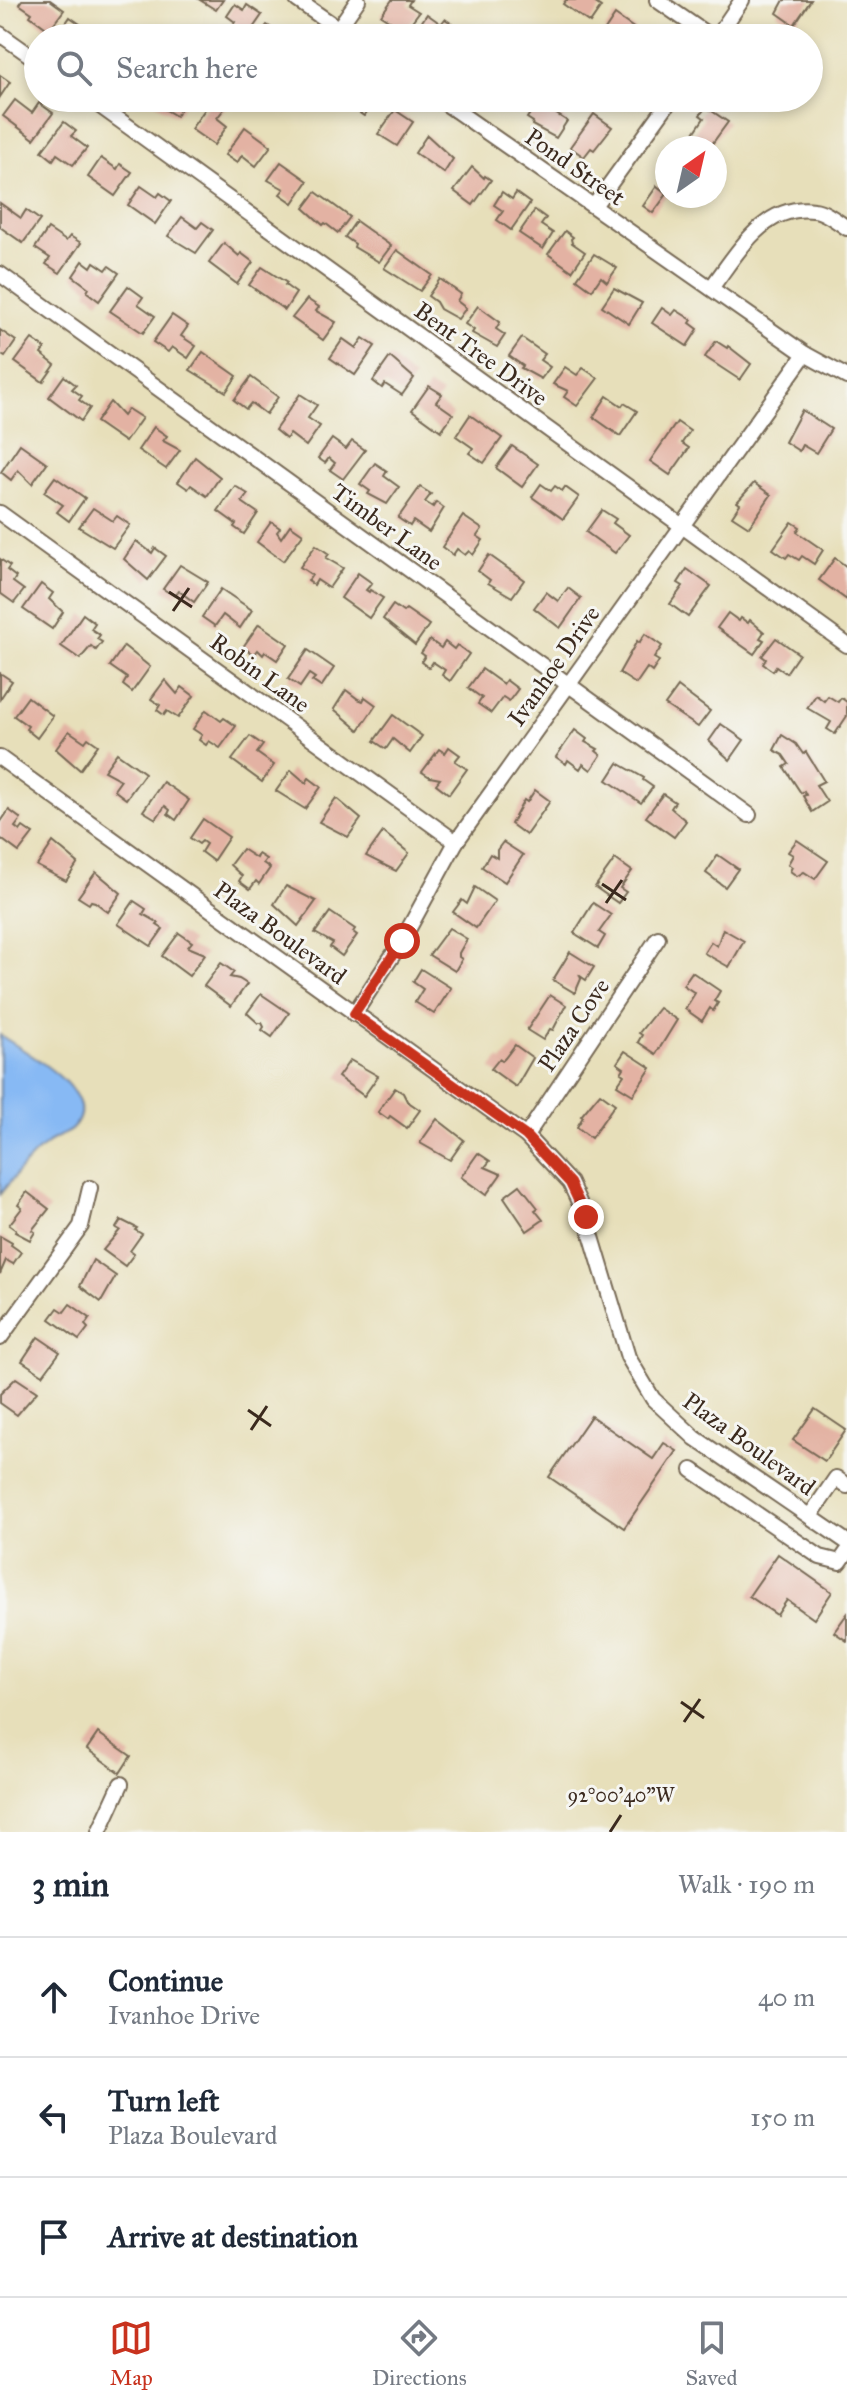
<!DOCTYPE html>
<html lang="en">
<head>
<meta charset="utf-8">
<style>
  :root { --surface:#fff; --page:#f6f6f7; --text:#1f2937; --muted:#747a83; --line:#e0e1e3; --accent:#c8321e }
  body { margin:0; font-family:"IM FELL Great Primer",serif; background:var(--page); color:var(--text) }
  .compass { position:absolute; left:655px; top:136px; width:72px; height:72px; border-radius:50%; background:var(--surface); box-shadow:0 4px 12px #0003; rotate:34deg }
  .stop { position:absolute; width:24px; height:24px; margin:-18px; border:6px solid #c8321e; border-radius:50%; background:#fff }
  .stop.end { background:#c8321e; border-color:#fff; box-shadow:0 2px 8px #0008 }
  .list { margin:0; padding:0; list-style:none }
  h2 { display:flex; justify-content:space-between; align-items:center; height:104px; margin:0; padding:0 32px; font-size:34px }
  h2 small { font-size:26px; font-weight:400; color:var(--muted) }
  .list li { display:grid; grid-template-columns:52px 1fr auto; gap:24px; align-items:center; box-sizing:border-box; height:120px; padding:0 32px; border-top:2px solid var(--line) }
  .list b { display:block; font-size:30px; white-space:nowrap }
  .list p { margin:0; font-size:26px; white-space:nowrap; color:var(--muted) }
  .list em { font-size:26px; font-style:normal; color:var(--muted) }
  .icon { flex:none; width:44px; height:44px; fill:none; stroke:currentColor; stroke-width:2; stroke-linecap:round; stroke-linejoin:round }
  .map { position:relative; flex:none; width:847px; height:1832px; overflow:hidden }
  .search { position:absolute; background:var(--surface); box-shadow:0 4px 12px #0003; left:24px; right:24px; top:24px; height:88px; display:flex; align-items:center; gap:20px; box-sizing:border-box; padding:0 28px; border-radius:44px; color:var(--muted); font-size:30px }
  .sheet { height:464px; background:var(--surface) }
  nav { display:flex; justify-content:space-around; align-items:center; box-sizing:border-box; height:112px; border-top:2px solid var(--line); background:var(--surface); font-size:22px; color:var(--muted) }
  nav a { display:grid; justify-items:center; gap:4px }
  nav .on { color:var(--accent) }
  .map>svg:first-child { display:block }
  .water { fill:#87b9f4; stroke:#617289; stroke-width:2 }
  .building { fill:#e3b2a3 }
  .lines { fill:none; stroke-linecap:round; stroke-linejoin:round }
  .minor-casing { stroke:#776955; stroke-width:18 }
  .minor { stroke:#fff; stroke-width:14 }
  .route { stroke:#c8321e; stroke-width:10 }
  .ticks { fill:none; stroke:#3b2a1e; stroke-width:3 }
  .labels { text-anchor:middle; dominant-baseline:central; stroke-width:6; stroke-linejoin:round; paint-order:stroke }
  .street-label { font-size:24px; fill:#3b2a1e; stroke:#f6f6f2 }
  .ticks-label { font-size:20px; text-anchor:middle; fill:#3b2a1e; stroke:#f6f6f2; stroke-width:6; stroke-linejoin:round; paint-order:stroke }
</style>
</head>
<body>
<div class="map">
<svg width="847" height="1832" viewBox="0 0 847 1832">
  <rect width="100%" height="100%" fill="#f6f6f2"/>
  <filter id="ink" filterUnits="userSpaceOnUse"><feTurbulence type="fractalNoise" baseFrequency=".0125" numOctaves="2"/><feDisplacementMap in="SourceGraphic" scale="16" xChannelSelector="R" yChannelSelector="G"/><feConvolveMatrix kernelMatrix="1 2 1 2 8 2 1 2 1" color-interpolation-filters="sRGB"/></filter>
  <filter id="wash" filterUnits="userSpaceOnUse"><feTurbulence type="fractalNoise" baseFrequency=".006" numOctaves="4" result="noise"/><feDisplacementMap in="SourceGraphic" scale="32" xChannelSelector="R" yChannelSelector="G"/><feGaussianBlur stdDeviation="1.8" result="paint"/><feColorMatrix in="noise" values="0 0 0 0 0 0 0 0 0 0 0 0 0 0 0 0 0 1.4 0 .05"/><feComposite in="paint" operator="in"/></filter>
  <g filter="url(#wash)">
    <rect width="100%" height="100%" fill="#e7dfba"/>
    <path class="water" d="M0,1035C23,1051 107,1094 72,1129C67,1134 57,1136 51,1141C31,1154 15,1176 0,1194Z"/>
    <g id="blocks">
      <g class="building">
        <polygon points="22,0 50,0 64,10 49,30 30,16 32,13 19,4"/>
        <polygon points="200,0 223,0 216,10"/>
        <polygon points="392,0 411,0 408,5 419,12 407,28 401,24 399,27 381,15"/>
        <polygon points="566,0 591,0 601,7 590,23 563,4"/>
        <polygon points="784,0 811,0 794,25 777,13"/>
        <polygon points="235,4 244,10 247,5 262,15 246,38 239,38 229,31 235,22 227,16"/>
        <polygon points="427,14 441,24 445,19 454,25 445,38 430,38 417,29"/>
        <polygon points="615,15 635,29 628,38 617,38 605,30"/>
        <polygon points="70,17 100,38 66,38 59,33"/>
        <polygon points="267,25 278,32 280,29 293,38 257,38"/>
        <polygon points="0,75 10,82 0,97"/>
        <polygon points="152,98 188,98 176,116 151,101"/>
        <polygon points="213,98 219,98 228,104 217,118 227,126 214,145 191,129"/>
        <polygon points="338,98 376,98 364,116"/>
        <polygon points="494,98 522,98 514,109"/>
        <polygon points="15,100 32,113 39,103 53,113 34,139 3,116"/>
        <polygon points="538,102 567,121 556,138 532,125 533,122 527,118"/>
        <polygon points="706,107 728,122 709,148 692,136 704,118 700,115"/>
        <polygon points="395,110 413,122 397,146 378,134"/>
        <polygon points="594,114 612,127 594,150 591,148 584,157 570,147"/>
        <polygon points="64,122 76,131 71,136 87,148 73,165 57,154 53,160 42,151"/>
        <polygon points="245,127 271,146 256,166 242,155 237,163 225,155"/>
        <polygon points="427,135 453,159 444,173 415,153"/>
        <polygon points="101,158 117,169 120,164 132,172 115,196 88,177"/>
        <polygon points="281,162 308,181 293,203 280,194 284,189 268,180"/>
        <polygon points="472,167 484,178 485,176 491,180 473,205 454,191"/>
        <polygon points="141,186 157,197 160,193 171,201 155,224 128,205"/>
        <polygon points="657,186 667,194 653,213 643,206"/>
        <polygon points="316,192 350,217 338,233 325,223 323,225 304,208"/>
        <polygon points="502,192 512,199 516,193 530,203 511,230 497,220 503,211 494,205"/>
        <polygon points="0,203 21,218 26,210 40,220 23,243 0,227"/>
        <polygon points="535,210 546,218 541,225 553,233 543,249 519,233"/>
        <polygon points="182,217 197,228 202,222 213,230 196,253 168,236"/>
        <polygon points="356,221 391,246 379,262 354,247 355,244 345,237"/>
        <polygon points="48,229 66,241 70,236 81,243 60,273 46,264 50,258 35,248"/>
        <polygon points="565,231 573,237 571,239 572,243 585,252 572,271 548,254"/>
        <polygon points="224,243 239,256 241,253 253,262 237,284 209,263"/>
        <polygon points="397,250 432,275 420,291 384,268"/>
        <polygon points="594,254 617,268 607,282 601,277 592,290 577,279"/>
        <polygon points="83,261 91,267 94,262 106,270 109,266 119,273 99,301 87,292 89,288 73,276"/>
        <polygon points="262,267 287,283 285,285 296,293 285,310 249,285"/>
        <polygon points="440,279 461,294 457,301 466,308 458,319 440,309 436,302 428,296"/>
        <polygon points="128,286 143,297 138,304 155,316 143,333 110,311"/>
        <polygon points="614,288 642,303 629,324 602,306"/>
        <polygon points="307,299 319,307 316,311 336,322 323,340 292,318"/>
        <polygon points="478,306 500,322 496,329 505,335 497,347 472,333 474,330 465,324"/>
        <polygon points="662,308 672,315 676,310 692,320 690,323 698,329 687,346 652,323"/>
        <polygon points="172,315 188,326 181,336 196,346 188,358 172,347 168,352 153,342"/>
        <polygon points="0,330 16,341 5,357 0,354"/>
        <polygon points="363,338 375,346 355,375 330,358 343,339 356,348"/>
        <polygon points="522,338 545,354 540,360 550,367 541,379 521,368 523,366 509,356"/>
        <polygon points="32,339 45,348 41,354 55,365 43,382 15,362"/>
        <polygon points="716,341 727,348 728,346 751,364 740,380 705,357"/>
        <polygon points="203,352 237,376 226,392 190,370"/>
        <polygon points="390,357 414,378 402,395 385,384 382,388 373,381"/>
        <polygon points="565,367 577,375 583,368 598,378 577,406 564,397 568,391 553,384"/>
        <polygon points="64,376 76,385 72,389 82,396 79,400 90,408 81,421 49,397"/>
        <polygon points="251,377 278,397 266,414 251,403 246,409 234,400"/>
        <polygon points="429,386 442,394 436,402 453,414 441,431 412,410"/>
        <polygon points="300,394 317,405 308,418 320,426 306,446 290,434 286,439 275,430"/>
        <polygon points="607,396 622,406 624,403 637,411 620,436 593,417"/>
        <polygon points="110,402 123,416 128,409 142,418 125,442 96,422"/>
        <polygon points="802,410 831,429 816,453 802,445 799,451 785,442"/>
        <polygon points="470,415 502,438 484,463 469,453 473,448 456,436"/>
        <polygon points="677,422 690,431 682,443 689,448 670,475 650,461"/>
        <polygon points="154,427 167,436 163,441 180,450 166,469 138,450"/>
        <polygon points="332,439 346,449 352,441 365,450 343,479 330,470 335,463 329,458 325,463 318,458"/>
        <polygon points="20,444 47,463 32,484 18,470 11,480 1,472"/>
        <polygon points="512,446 538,464 522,487 496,468"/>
        <polygon points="195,457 220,477 207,496 191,485 188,489 178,482"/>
        <polygon points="375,463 387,471 384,476 399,487 387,504 368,494 370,491 360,484"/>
        <polygon points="55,477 85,498 69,521 57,512 63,505 44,492"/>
        <polygon points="754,483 771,495 749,527 732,516 740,504 737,502"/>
        <polygon points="541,484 551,491 555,486 562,491 565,487 579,497 563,519 532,497"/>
        <polygon points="235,486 248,494 242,502 258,513 244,534 234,527 236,524 218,511"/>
        <polygon points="420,487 431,494 425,502 433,507 436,502 444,508 429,532 413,521 410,526 398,518"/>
        <polygon points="93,508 113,521 117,516 130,525 113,548 79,527"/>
        <polygon points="602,510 616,519 613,523 629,535 615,553 586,532"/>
        <polygon points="463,516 482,529 477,536 483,540 473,555 469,551 465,555 457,549 453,555 442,547"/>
        <polygon points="271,522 280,528 277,532 281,538 290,525 303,534 283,561 257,542"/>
        <polygon points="792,522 800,527 797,532 823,550 814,564 802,556 799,560 789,554 786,558 773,549"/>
        <polygon points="136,541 152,553 155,548 166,556 148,580 124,559"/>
        <polygon points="316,545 329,554 326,558 343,568 329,588 317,580 314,585 308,581 312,575 300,567"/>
        <polygon points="489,555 524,580 512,597 488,583 490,580 478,571"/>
        <polygon points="835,558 847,567 847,600 819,580"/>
        <polygon points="0,559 10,566 7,570 16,577 13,582 24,590 14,603 0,593"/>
        <polygon points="180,565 208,582 194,602 179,591 175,596 163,589"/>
        <polygon points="687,569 711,586 688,617 670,604 683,586 678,583"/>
        <polygon points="358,573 372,583 366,590 369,592 370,590 383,598 369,618 341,598"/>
        <polygon points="41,584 53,593 49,599 63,612 52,629 23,609"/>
        <polygon points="568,588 581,598 560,628 534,608 546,592 558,601"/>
        <polygon points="221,589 252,610 240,628 223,615 215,626 202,617"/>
        <polygon points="393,605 403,612 406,609 429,625 415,645 383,619"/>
        <polygon points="728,613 739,621 741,618 748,623 750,620 764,632 760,638 764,640 754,654 717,628"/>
        <polygon points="83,614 95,623 91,629 100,635 97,639 102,642 96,650 91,646 80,659 61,646"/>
        <polygon points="259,624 288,644 277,660 265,652 263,655 258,650 254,655 243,647"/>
        <polygon points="645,634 662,646 654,658 659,661 652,672 647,668 636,684 619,673 637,641 639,643"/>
        <polygon points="776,638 799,654 786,673 776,666 773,671 763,664 766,659 762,656"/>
        <polygon points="430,640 441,648 445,642 454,649 457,645 469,654 450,681 442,675 445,670 433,662 429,668 421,662 425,656 421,653"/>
        <polygon points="124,646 150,667 132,692 123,685 127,678 110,666"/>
        <polygon points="308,650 334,668 321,687 312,681 315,678 309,674 300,687 288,679"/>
        <polygon points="482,669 503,684 506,680 518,689 509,701 503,697 491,713 478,704 482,698 468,688"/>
        <polygon points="0,673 12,681 0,699"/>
        <polygon points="165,680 177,694 182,687 194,696 178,718 167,711 164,715 157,710 160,705 151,699"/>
        <polygon points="678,687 710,711 698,727 665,705"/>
        <polygon points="346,690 358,699 363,701 365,697 376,705 359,730 334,709"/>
        <polygon points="816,695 824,701 828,696 838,702 841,698 847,702 847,716 835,734 827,729 831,722 807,708"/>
        <polygon points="28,697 53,716 37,738 26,729 28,726 14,716"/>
        <polygon points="206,710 221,721 224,718 236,726 220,748 209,741 206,745 199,740 202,735 193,729"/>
        <polygon points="393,715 422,736 410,753 393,739 386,749 374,741"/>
        <polygon points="721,724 744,740 730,760 709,741"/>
        <polygon points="575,730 587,739 585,742 598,749 596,751 601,755 591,770 583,764 580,769 568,760 566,764 556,757"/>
        <polygon points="69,731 85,742 88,738 98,745 80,770 56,749"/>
        <polygon points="782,735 796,744 803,754 806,752 824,781 816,785 827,802 812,812 803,796 806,795 804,791 801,793 784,767 789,764 783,755 774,750"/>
        <polygon points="250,736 263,745 257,753 274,765 262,782 232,760"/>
        <polygon points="449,747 460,755 455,761 467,769 449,794 436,784 440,779 430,777 422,772 439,749 445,753"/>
        <polygon points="117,753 145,773 126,799 114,790 121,780 104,771"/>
        <polygon points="618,763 644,778 643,780 653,787 641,803 607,780"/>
        <polygon points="291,770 306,783 309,778 321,787 305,809 276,791"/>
        <polygon points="163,782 189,800 176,820 168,814 170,810 165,806 156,819 143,811"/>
        <polygon points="535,790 550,801 526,835 511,824 524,800 527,802"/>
        <polygon points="663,794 675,802 671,808 686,821 674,837 646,817"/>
        <polygon points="336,798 361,819 348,837 319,822"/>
        <polygon points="9,810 21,819 15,827 20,831 23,827 33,834 19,852 0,838 0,823"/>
        <polygon points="203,819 229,837 213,861 201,852 206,844 202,841 199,844 190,838"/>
        <polygon points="383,832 409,853 396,871 366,856"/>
        <polygon points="797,840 828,861 815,879 804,872 797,876 790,871 792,867 788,864 793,855 788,852"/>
        <polygon points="53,842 78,863 66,881 37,866"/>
        <polygon points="503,842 523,855 505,882 482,867 490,854 497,858 497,850"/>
        <polygon points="242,849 256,858 258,854 266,859 263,863 270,868 259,884 256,881 250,889 239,881 242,876 230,865"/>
        <polygon points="718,855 738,869 725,887 706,873"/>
        <polygon points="615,859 632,871 620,888 626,892 618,903 595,887"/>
        <polygon points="96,872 121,893 108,912 95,902 91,901 89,904 78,897"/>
        <polygon points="286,886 316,901 298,926 274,904"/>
        <polygon points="475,887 495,901 476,928 453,912 462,900 467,904"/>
        <polygon points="134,901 146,909 143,914 159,923 157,925 163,929 151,946 118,924"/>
        <polygon points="593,903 611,915 599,932 605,936 598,948 574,933"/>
        <polygon points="330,912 355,929 353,932 357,935 342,956 330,947 333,943 315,933"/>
        <polygon points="449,928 467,939 459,953 459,957 462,959 455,971 429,955"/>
        <polygon points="723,929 744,941 729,967 704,953 711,942 717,946"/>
        <polygon points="179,933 192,942 188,947 205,954 189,976 162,956"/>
        <polygon points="570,952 594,967 586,980 580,976 581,979 575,993 553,980"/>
        <polygon points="221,963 234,972 230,977 239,979 247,984 231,1006 204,986"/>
        <polygon points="421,969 451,988 434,1014 415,1002 423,989 413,982"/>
        <polygon points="692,972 720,991 714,1001 718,1003 713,1011 710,1008 702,1021 685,1009 695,993 683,985"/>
        <polygon points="261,994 289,1013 272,1037 262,1030 264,1027 262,1023 258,1023 247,1013"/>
        <polygon points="550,995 566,1005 553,1030 550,1029 543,1040 527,1030"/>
        <polygon points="659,1008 677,1020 656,1054 638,1042 642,1035 639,1033"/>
        <polygon points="515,1045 533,1058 516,1087 491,1069 499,1059 502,1061 505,1058"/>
        <polygon points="625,1051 651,1068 633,1095 617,1085 624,1075 621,1073 624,1068 617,1063"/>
        <polygon points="350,1060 378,1076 364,1096 338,1077"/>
        <polygon points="395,1088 403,1093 407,1101 420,1110 407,1128 390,1116 388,1119 378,1112"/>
        <polygon points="600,1093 615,1104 591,1138 577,1127 583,1117 581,1116"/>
        <polygon points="437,1119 464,1140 450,1160 420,1143"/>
        <polygon points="478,1153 490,1161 485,1167 501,1174 486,1195 461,1177"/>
        <polygon points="520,1185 538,1208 535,1210 543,1220 527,1231 504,1197"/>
        <polygon points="27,1192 49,1209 32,1230 35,1232 30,1240 15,1232 16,1230 9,1225 22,1208 18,1205"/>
        <polygon points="121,1220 137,1228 135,1230 142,1234 130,1251 134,1254 125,1266 103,1250 120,1230 116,1228"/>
        <polygon points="0,1236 12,1243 11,1245 21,1252 13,1264 6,1260 0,1274"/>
        <polygon points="93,1260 116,1276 101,1302 80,1286"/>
        <polygon points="70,1304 90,1318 85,1325 88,1328 79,1340 50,1319 58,1308 64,1312"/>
        <polygon points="38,1337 60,1352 43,1375 22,1361"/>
        <polygon points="16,1378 37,1392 17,1415 0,1403 0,1394"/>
        <polygon points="815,1409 846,1430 825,1461 793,1440"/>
        <polygon points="591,1416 653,1459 664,1443 677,1451 624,1528 549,1477"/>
        <polygon points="778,1554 832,1592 814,1619 787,1600 777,1615 749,1596"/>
        <polygon points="847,1614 847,1641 834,1632"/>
        <polygon points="98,1733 131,1756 120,1773 87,1749"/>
      </g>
    </g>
  </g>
  <g filter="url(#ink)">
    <use href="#blocks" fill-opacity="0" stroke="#776955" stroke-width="2"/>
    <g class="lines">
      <g class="minor-casing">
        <g id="minor">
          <polyline points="297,0 352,38"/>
          <polyline points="657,0 712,38"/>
          <polyline points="338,29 358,0"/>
          <polyline points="0,34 38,61"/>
          <polyline points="716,38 742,0"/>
          <polyline points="89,98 847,645"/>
          <polyline points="438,98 805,354 847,377"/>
          <polyline points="594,206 672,98"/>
          <polyline points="0,274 749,815"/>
          <path d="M711,288C737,254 764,203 814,210C825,211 838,222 847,228"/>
          <polyline points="0,513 456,842"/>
          <polyline points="0,758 526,1136 570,1183 586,1217 628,1357 653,1399 695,1438 847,1542"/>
          <polyline points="354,1014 402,941 456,842 805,354"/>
          <polyline points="526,1136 658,938"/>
          <polyline points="0,1338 81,1226 90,1188"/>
          <polyline points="692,1470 820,1557 840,1562 847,1552"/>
          <polyline points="810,1516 836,1478 847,1486"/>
          <polyline points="99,1832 121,1784"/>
        </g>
      </g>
      <use href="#minor" class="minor"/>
    </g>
  </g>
  <g class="lines" filter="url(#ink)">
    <polyline class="route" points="402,941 354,1014 526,1136 570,1183 586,1217"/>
  </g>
  <path class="ticks" d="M169,592L192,607M173,611L189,588M602,884L626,900M606,903L622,880M248,1410L271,1426M251,1430L267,1406M681,1702L704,1718M684,1722L700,1699M610,1832L621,1815"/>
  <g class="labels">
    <g class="street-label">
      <text transform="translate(575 167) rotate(35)">Pond Street</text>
      <text transform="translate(481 354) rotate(36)">Bent Tree Drive</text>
      <text transform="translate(387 527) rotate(36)">Timber Lane</text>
      <text transform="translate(554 666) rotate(-55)">Ivanhoe Drive</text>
      <text transform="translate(260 673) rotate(36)">Robin Lane</text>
      <text transform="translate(280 933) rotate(36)">Plaza Boulevard</text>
      <text transform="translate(574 1025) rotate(-56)">Plaza Cove</text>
      <text transform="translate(749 1444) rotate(36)">Plaza Boulevard</text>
    </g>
  </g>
  <g class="ticks-label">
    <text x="621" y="1802">92°00'40"W</text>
  </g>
</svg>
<svg class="compass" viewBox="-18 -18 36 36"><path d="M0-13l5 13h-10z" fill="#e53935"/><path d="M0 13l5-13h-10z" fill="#747a83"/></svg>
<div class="stop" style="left:402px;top:941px"></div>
<div class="stop end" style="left:586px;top:1217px"></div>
<div class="search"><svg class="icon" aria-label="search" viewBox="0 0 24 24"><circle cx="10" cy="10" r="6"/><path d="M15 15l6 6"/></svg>Search here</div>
</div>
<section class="sheet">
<h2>3 min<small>Walk · 190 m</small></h2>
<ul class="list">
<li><svg class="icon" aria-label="ahead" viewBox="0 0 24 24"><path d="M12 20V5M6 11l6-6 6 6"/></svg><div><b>Continue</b><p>Ivanhoe Drive</p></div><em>40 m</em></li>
<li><svg class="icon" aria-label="left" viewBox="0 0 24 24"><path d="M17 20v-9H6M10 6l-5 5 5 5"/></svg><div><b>Turn left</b><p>Plaza Boulevard</p></div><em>150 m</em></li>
<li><svg class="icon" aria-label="arrive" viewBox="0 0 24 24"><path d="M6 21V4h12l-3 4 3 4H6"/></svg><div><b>Arrive at destination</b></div></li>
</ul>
</section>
<nav>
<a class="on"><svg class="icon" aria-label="map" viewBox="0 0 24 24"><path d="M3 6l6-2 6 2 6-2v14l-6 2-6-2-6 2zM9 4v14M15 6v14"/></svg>Map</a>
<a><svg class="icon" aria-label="directions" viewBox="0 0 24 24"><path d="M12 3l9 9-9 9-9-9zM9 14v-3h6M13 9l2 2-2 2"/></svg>Directions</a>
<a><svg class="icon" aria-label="saved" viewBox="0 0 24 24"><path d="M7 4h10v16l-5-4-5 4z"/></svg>Saved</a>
</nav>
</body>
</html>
